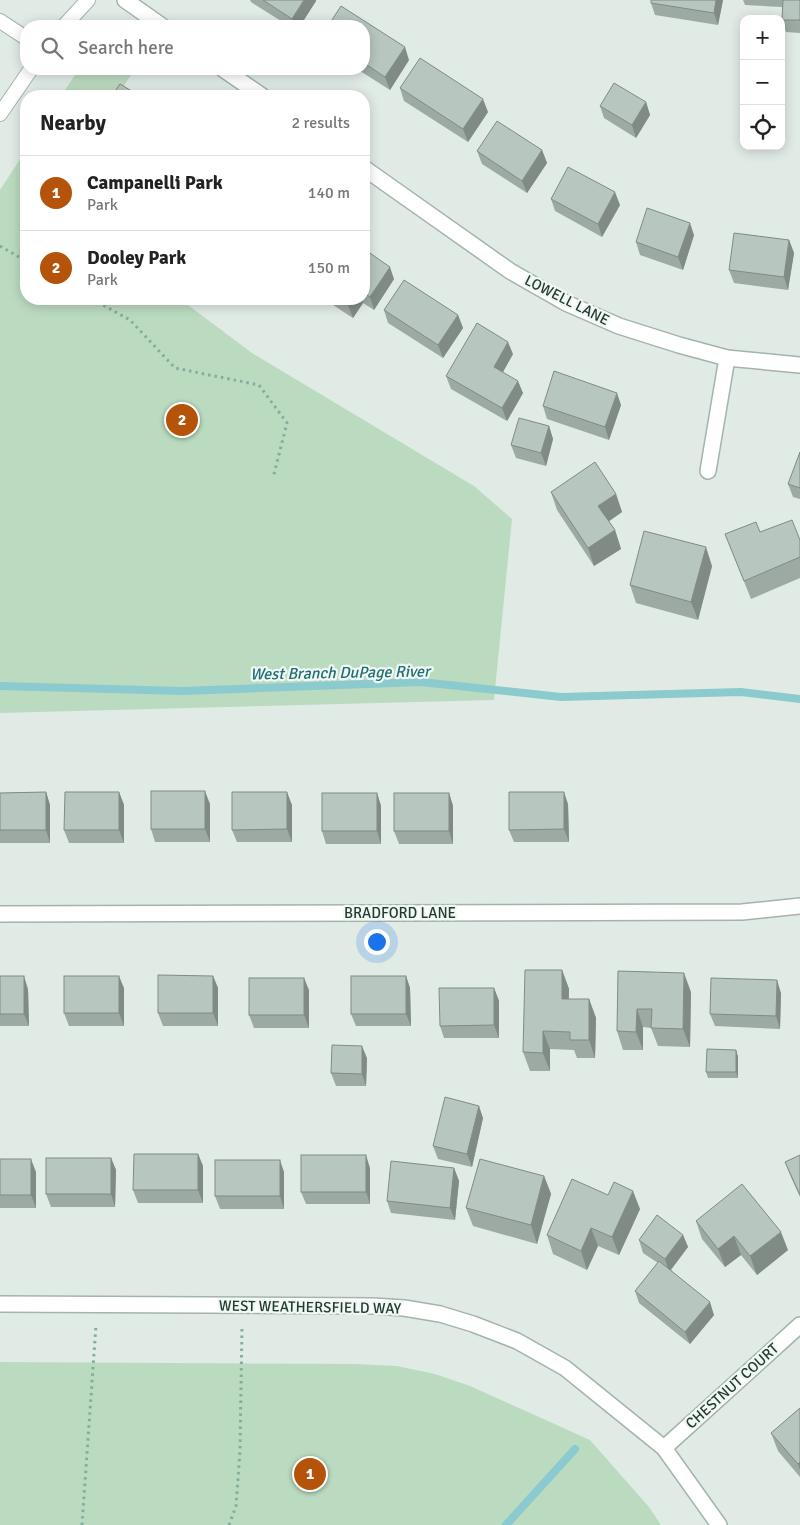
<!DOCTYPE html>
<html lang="en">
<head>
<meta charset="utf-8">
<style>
  :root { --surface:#fff; --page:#f6f6f6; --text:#222; --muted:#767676; --line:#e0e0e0; --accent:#b45309 }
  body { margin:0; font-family:Signika,sans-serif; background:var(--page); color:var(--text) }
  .controls { position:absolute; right:15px; top:15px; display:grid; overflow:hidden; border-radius:10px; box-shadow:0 2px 12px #0003 }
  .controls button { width:45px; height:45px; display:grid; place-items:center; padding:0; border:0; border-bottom:1px solid var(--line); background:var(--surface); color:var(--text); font:25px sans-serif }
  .you { position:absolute; left:376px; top:941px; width:18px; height:18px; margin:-12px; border:4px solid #fff; border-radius:50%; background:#1a73e8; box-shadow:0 0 0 8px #1a73e833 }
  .badge { display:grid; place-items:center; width:32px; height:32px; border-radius:50%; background:var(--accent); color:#fff; font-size:16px; font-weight:700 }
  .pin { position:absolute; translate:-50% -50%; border:2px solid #fff; box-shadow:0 1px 5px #0006 }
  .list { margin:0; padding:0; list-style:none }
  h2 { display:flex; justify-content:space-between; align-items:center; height:65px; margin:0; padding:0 20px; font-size:21px }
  h2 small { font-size:16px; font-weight:400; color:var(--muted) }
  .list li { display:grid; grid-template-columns:32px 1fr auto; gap:15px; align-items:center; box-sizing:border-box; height:75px; padding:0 20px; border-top:1px solid var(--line) }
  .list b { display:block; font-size:19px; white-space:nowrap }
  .list p { margin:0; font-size:16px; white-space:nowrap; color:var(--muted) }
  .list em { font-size:16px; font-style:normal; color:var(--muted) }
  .icon { flex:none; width:28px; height:28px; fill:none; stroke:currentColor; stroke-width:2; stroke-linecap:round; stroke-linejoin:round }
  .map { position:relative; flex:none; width:800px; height:1525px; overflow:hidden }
  .search { position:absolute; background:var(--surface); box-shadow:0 2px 12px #0003; left:20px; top:20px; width:350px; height:55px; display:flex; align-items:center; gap:12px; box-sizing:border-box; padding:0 18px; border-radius:20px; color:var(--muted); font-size:19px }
  .panel { position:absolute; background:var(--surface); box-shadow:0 2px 12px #0003; left:20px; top:90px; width:350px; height:215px; border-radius:20px }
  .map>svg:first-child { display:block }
  .green { fill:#bbdbc0 }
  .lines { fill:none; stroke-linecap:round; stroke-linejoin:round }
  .stream { stroke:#8bcace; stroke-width:8 }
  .service-casing { stroke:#a4b3ac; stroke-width:16 }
  .minor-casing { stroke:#a4b3ac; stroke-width:18 }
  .tertiary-casing { stroke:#a4b3ac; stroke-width:18 }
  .path { stroke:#83ad9c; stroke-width:3; stroke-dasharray:2.5 4; stroke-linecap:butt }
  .service { stroke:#fff; stroke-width:14 }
  .minor { stroke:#fff; stroke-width:15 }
  .tertiary { stroke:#fff; stroke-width:15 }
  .wall { fill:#9daaa3 }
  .shaded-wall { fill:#808b85 }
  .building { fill:#b7c6be; stroke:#808b85 }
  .labels { text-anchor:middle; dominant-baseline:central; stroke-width:4.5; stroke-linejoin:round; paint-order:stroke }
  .street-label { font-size:15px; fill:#223b32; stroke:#f1f8f4 }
  .water-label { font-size:16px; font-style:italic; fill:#1f6f74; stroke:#f1f8f4 }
</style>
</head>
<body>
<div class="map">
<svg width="800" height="1525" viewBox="0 0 800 1525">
  <rect width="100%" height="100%" fill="#e1ebe6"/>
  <g class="green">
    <polygon points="79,69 135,69 117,96 61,96"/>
    <polygon points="26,150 26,299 180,299 252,353 474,486 512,519 494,700 0,713 0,190"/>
    <polygon points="0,1362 356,1364 397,1366 435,1374 470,1386 590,1440 649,1507 661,1525 0,1525"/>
  </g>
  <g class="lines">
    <g class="stream">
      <polyline points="0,686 183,691 421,682 561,697 741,692 800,699"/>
      <polyline points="506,1525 575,1449"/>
    </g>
    <g class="service-casing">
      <g id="service">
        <polyline points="0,21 26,38"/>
        <polyline points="64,26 88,0"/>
        <polyline points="0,114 31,69"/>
      </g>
    </g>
    <g class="minor-casing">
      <g id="minor">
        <polyline points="125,0 162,26"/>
        <polyline points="223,69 262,96"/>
        <polyline points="364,168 510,271 566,303 619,326 679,345 727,358 800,365"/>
        <polyline points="708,471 727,358"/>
        <polyline points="0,914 742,912 800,906"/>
        <polyline points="664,1448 800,1325"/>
      </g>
    </g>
    <g class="tertiary-casing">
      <polyline id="tertiary" points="0,1304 373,1306 404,1308 440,1314 473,1324 517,1341 565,1368 664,1448 719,1525"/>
    </g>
    <g class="path">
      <polyline points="0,246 26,261"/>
      <polyline points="92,299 130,320 175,368 259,385 287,423 273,478"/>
      <polyline points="82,1525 96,1325"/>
      <polyline points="229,1525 236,1506 240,1451 242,1326"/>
    </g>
    <use href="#service" class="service"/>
    <use href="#minor" class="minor"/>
    <use href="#tertiary" class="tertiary"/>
  </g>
  <g class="wall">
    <polygon points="250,0 316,0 316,1 300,26 289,26 251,2"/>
    <polygon points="651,0 723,0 718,25 655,15 651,3"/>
    <polygon points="743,0 800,0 800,33 786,32 782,20 782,7 745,5"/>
    <polygon points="364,26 409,60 390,90 357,69 364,69"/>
    <polygon points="400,88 488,112 468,142 404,101"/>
    <polygon points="646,102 650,115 636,138 604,118 600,106"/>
    <polygon points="542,150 547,163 527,193 482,164 477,151"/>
    <polygon points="551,199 620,205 602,237 555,211"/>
    <polygon points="694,235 683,270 640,255 636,242"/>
    <polygon points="789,240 794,253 788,290 734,283 729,270"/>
    <polygon points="364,249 394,279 374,310 363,303 353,318 324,299 364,299"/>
    <polygon points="384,310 458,315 463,328 443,358 388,323"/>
    <polygon points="513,354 503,372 523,393 507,421 451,389 446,376"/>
    <polygon points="621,405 609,440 547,419 543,406"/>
    <polygon points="549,426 553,439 546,466 516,458 511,445"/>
    <polygon points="800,452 800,499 793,497 788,484"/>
    <polygon points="551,492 616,494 622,512 609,521 615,530 621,549 594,566 557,510"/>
    <polygon points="760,532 800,540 800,578 751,599 725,534"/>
    <polygon points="712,566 698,620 636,603 630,585"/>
    <polygon points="46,792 50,805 50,843 0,843 0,793"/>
    <polygon points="119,792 124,805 124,843 69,843 64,830"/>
    <polygon points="377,793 381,806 381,844 326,844 322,831"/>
    <polygon points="449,793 453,806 453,844 399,844 394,831"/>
    <polygon points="210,804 210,842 155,842 151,829"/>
    <polygon points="568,804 569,842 514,842 509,830"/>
    <polygon points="292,805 292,842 237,842 232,830"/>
    <polygon points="562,970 569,989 569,999 589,999 596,1018 595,1058 577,1058 574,1050 550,1049 550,1071 530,1071 523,1052"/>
    <polygon points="618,971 691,992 690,1047 658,1046 651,1028 643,1027 643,1050 623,1050 617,1031"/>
    <polygon points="0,976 28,989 29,1026 0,1026"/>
    <polygon points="213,976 218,988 218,1026 163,1026 158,1013"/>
    <polygon points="406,976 410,988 411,1026 356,1026 351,1014"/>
    <polygon points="124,988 124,1026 69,1026 64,1013"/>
    <polygon points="494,988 499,1001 499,1038 444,1038 440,1026"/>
    <polygon points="309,990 309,1028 254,1028 249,1015"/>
    <polygon points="781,993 780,1029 715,1026 710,1014"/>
    <polygon points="736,1050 738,1057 738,1078 708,1078 706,1072"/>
    <polygon points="367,1058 366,1086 336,1086 331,1073"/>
    <polygon points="483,1118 472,1167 438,1159 433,1146"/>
    <polygon points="198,1154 203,1166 203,1203 138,1203 133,1190"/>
    <polygon points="800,1155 800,1197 790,1175 785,1162"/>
    <polygon points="111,1158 116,1170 115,1207 51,1207 46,1194"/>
    <polygon points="0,1159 36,1172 36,1208 0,1208"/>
    <polygon points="370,1168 370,1204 306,1204 301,1192"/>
    <polygon points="454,1168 459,1181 455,1220 391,1213 387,1201"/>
    <polygon points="284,1172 284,1209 220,1209 215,1196"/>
    <polygon points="544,1176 551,1194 537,1244 473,1226 466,1208"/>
    <polygon points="640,1209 619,1255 598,1246 587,1270 553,1254 547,1235"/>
    <polygon points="696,1221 788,1250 757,1275 741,1255 725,1267 702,1239"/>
    <polygon points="683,1235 688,1247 671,1270 714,1315 690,1344 639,1303 635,1291 658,1263 643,1253 639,1240"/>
    <polygon points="800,1408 800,1477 778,1451 771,1433"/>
  </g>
  <g class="shaded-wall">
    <polygon points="304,0 316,0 316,1 300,26 295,26 292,19"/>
    <polygon points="716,0 723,0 718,25 714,13"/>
    <polygon points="405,47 409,60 390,90 385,77"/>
    <polygon points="483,99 488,112 468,142 463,129"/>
    <polygon points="646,102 650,115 636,138 632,125"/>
    <polygon points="542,150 547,163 527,193 522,181"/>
    <polygon points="615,192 620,205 602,237 598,224"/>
    <polygon points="690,223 694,235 683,270 678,257"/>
    <polygon points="789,240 794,253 788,290 784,277"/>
    <polygon points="390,267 394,279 374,310 370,297"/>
    <polygon points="353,299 362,299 363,303 353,318 348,305"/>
    <polygon points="458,315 463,328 443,358 438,345"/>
    <polygon points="508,342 513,354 499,379 494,367"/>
    <polygon points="518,381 523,393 507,421 502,408"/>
    <polygon points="617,393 621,405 609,440 605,427"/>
    <polygon points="549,426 553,439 546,466 541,453"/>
    <polygon points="616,494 622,512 605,524 598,506"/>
    <polygon points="615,530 621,549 594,566 588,548"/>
    <polygon points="706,547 712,566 698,620 691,602"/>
    <polygon points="205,791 210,804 210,842 205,829"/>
    <polygon points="46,792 50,805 50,843 46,830"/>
    <polygon points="119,792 124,805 124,843 119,830"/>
    <polygon points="287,792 292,805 292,842 287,829"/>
    <polygon points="564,792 568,804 569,842 564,829"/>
    <polygon points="377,793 381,806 381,844 377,831"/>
    <polygon points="449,793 453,806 453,844 449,831"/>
    <polygon points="562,970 569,989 568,1017 562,999"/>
    <polygon points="684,973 691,992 690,1047 683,1029"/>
    <polygon points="24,976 28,989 29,1026 24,1014"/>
    <polygon points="119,976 124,988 124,1026 119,1013"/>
    <polygon points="213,976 218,988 218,1026 213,1013"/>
    <polygon points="406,976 410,988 411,1026 406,1014"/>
    <polygon points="304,978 309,990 309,1028 304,1015"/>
    <polygon points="777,980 781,993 780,1029 776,1016"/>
    <polygon points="494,988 499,1001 499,1038 494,1025"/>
    <polygon points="589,999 596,1018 595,1058 589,1040"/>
    <polygon points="637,1009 643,1027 643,1050 636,1032"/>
    <polygon points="543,1031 550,1049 550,1071 543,1053"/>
    <polygon points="362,1046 367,1058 366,1086 362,1074"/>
    <polygon points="736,1050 738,1057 738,1078 736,1072"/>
    <polygon points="479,1106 483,1118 472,1167 467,1154"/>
    <polygon points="198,1154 203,1166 203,1203 198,1190"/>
    <polygon points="366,1155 370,1168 370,1204 366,1192"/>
    <polygon points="111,1158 116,1170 115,1207 111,1194"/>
    <polygon points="31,1159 36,1172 36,1208 31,1195"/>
    <polygon points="280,1160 284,1172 284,1209 280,1196"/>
    <polygon points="454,1168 459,1181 455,1220 450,1208"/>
    <polygon points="544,1176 551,1194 537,1244 531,1225"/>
    <polygon points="633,1191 640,1209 619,1255 612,1237"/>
    <polygon points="591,1228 598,1246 587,1270 581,1251"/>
    <polygon points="781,1232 788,1250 757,1275 750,1256"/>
    <polygon points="683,1235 688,1247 669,1272 665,1259"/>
    <polygon points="734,1236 741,1255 725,1267 718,1249"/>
    <polygon points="710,1302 714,1315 690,1344 685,1332"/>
    <polygon points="800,1462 800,1470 798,1464"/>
  </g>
  <g class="building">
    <polygon points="263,0 304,0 292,19"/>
    <polygon points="651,0 716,0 714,13 651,3"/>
    <polygon points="783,0 800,0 800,20 782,20"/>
    <polygon points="341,6 405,47 385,77 364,63 364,26 328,26"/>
    <polygon points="420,58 483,99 463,129 400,88"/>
    <polygon points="614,83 646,102 632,125 600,106"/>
    <polygon points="120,84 140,96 112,96"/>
    <polygon points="497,121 542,150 522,181 477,151"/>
    <polygon points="568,167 615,192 598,224 551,199"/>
    <polygon points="647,208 690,223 678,257 636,242"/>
    <polygon points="734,233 789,240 784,277 729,270"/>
    <polygon points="364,249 390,267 370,297 364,293"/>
    <polygon points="404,280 458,315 438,345 384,310"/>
    <polygon points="339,299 353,299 348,305"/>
    <polygon points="477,323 508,342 494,367 518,381 502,408 446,376"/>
    <polygon points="554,371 617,393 605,427 543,406"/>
    <polygon points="519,418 549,426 541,453 511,445"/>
    <polygon points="800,452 800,488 788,484"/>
    <polygon points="595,462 616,494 598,506 615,530 588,548 551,492"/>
    <polygon points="792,520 800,540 800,557 744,581 725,534 756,522 760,532"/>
    <polygon points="644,531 706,547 691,602 630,585"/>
    <rect x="151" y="791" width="54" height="38"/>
    <polygon points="46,792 46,830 0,830 0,793"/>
    <polygon points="65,792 119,792 119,830 64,830"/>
    <polygon points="232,792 287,792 287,829 232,830"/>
    <polygon points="509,792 564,792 564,829 509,830"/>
    <rect x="322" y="793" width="55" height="38"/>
    <rect x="394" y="793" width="55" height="38"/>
    <polygon points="525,970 562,970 562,999 589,999 589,1040 570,1040 570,1032 543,1031 543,1053 523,1052"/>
    <polygon points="618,971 684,973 683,1029 651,1028 652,1009 637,1009 636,1032 617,1031"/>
    <polygon points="158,975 213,976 213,1013 158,1013"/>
    <rect x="0" y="976" width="24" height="38"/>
    <rect x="64" y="976" width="55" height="37"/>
    <rect x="351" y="976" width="55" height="38"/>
    <rect x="249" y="978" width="55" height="37"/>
    <polygon points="711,978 777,980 776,1016 710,1014"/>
    <polygon points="439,988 494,988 494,1025 440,1026"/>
    <polygon points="332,1045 362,1046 362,1074 331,1073"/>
    <polygon points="707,1049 736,1050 736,1072 706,1072"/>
    <polygon points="445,1097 479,1106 467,1154 433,1146"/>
    <polygon points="134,1154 198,1154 198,1190 133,1190"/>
    <rect x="301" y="1155" width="65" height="37"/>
    <polygon points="800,1155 800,1195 785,1162"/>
    <rect x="46" y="1158" width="65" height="36"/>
    <rect x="0" y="1159" width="31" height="36"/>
    <polygon points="480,1159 544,1176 531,1225 466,1208"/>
    <rect x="215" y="1160" width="65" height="36"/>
    <polygon points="391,1161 454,1168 450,1208 387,1201"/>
    <polygon points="572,1179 608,1195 614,1182 633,1191 612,1237 591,1228 581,1251 547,1235"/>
    <polygon points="742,1184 781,1232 750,1256 734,1236 718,1249 696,1221"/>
    <polygon points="657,1215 683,1235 665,1259 639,1240"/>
    <polygon points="659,1261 710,1302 685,1332 635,1291"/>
    <polygon points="800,1408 800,1462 798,1464 771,1433"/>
  </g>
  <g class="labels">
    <g class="street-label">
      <text transform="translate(567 300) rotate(27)">LOWELL LANE</text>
      <text x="400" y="913">BRADFORD LANE</text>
      <text transform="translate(310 1307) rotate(1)">WEST WEATHERSFIELD WAY</text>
      <text transform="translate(732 1386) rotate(-42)">CHESTNUT COURT</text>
    </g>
    <g class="water-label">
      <text transform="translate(340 673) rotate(-1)">West Branch DuPage River</text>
    </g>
  </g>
</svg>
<div class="controls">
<button>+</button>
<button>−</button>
<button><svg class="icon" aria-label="locate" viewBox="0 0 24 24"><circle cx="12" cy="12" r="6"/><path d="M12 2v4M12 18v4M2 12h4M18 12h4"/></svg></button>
</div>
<div class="you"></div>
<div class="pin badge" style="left:310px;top:1474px">1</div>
<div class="pin badge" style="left:182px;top:420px">2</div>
<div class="search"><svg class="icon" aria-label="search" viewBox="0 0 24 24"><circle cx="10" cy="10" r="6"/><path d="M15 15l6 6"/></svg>Search here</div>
<section class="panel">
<h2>Nearby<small>2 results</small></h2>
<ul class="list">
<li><span class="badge">1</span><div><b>Campanelli Park</b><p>Park</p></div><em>140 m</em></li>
<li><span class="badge">2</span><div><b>Dooley Park</b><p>Park</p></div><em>150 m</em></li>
</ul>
</section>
</div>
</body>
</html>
